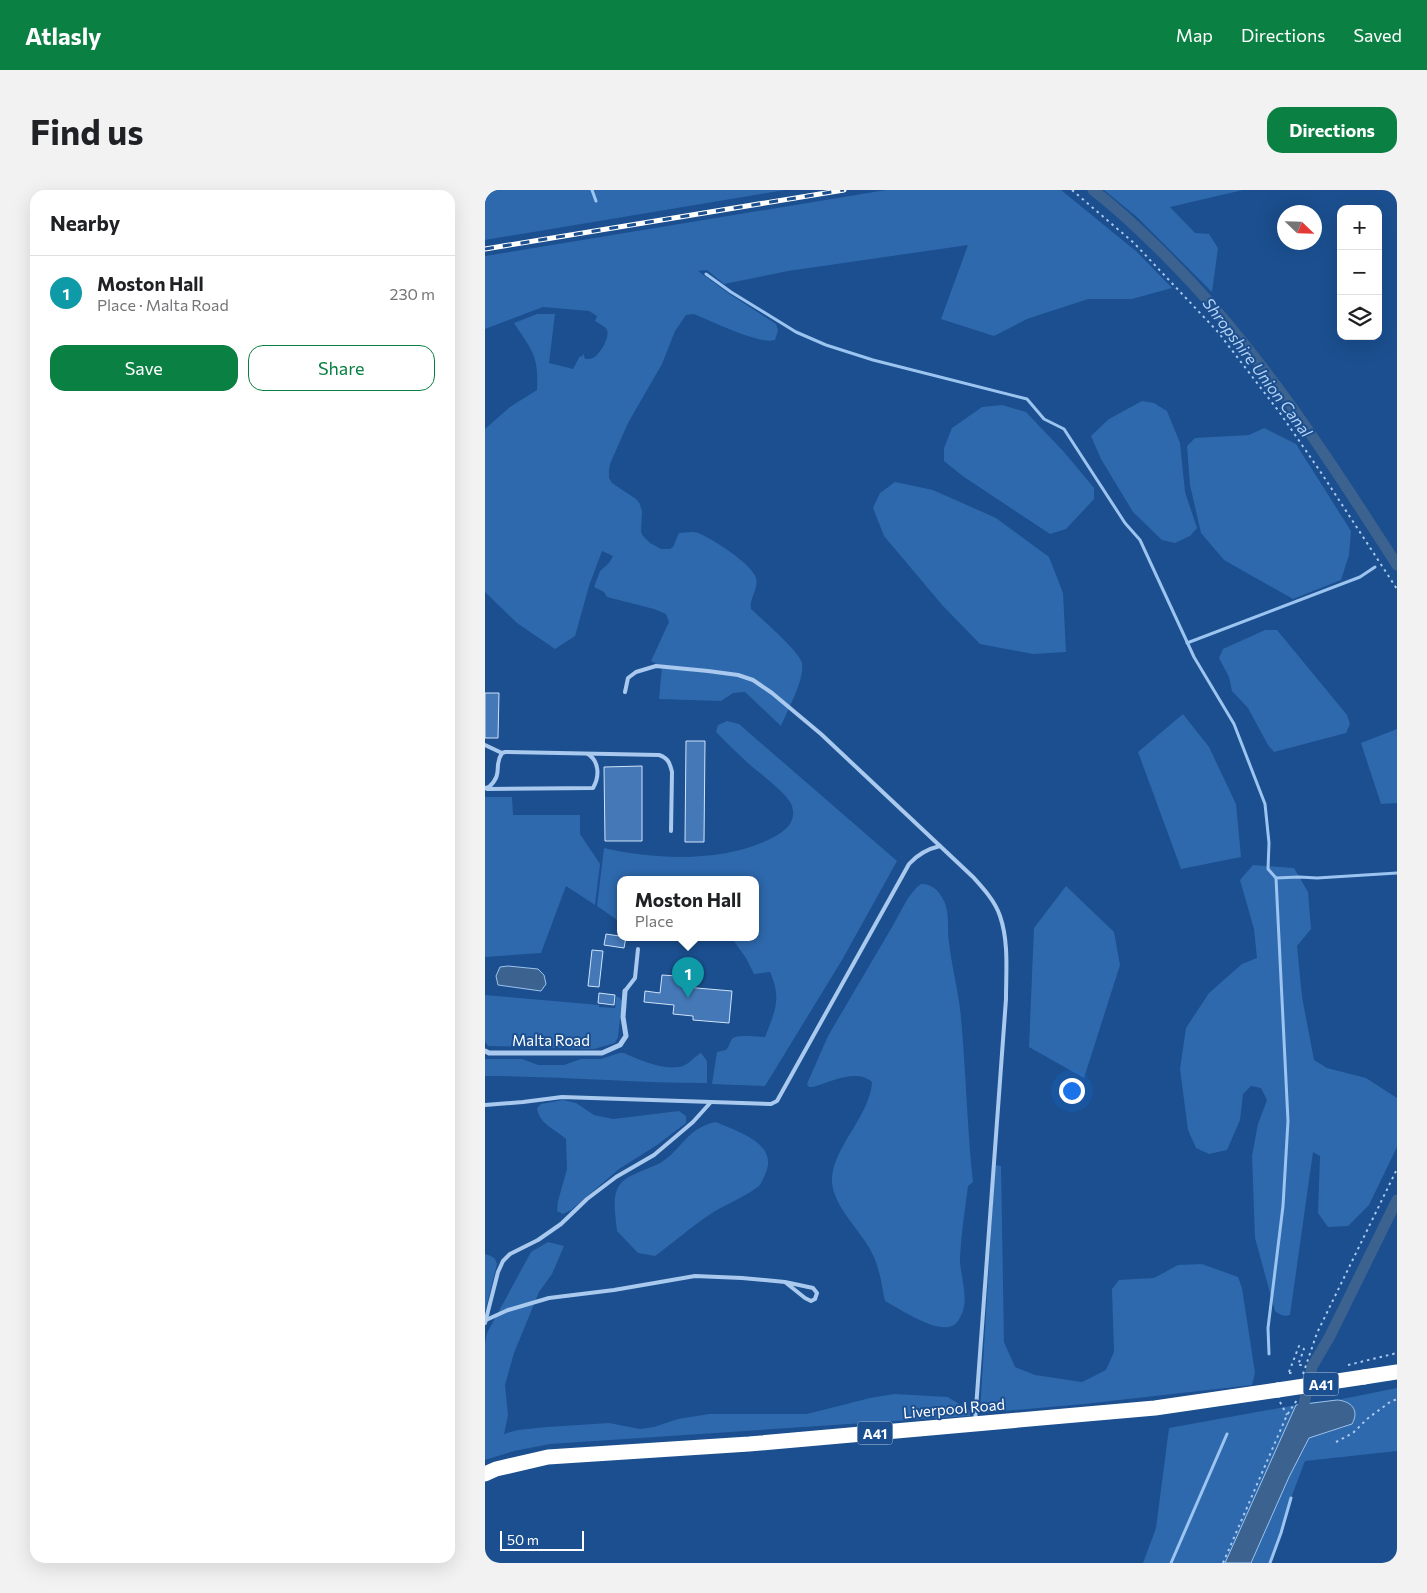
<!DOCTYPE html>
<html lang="en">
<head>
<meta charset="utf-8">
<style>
  :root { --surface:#fff; --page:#f2f2f2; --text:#202124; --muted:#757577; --line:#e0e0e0; --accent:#0b8043 }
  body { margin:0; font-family:Commissioner,sans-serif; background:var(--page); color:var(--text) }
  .controls { position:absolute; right:15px; top:15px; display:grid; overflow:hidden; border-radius:10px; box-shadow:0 5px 20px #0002 }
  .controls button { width:45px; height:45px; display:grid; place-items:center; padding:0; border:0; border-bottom:1px solid var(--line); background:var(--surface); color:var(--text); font:25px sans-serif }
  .compass { position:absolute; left:792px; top:15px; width:45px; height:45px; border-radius:50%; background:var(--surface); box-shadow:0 5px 20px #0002; rotate:113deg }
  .scale { position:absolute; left:15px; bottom:12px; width:84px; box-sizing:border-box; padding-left:5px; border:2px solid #fff; border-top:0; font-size:14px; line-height:18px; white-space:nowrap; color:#fff; -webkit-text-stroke:4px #1b4f8f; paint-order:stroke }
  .you { position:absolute; left:586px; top:900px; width:18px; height:18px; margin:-12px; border:4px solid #fff; border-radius:50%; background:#1a73e8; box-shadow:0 0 0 8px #1a73e833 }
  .badge { display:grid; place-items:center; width:32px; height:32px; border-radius:50%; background:var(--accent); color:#fff; font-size:16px; font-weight:700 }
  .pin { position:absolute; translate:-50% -41px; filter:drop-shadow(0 1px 2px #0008) }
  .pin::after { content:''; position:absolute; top:26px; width:18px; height:15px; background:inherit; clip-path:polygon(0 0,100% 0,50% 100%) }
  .popup { position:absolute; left:132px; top:686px; width:142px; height:65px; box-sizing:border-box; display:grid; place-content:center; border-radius:10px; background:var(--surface); filter:drop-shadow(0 1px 4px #0005); font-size:16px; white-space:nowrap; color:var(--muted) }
  .popup b { font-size:19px; color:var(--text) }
  .popup::after { content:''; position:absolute; left:50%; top:100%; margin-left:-10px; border:10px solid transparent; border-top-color:var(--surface) }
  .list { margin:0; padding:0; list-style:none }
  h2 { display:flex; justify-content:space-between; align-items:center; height:65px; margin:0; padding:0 20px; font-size:21px }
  h2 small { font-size:16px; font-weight:400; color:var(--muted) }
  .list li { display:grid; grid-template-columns:32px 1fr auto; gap:15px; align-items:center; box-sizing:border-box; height:75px; padding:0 20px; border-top:1px solid var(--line) }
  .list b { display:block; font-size:19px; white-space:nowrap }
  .list p { margin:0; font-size:16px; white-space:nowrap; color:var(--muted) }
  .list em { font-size:16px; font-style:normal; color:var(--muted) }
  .actions { display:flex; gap:10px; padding:15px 20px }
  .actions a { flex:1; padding:11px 0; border:1px solid var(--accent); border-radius:15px; text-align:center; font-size:18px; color:var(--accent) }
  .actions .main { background:var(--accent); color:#fff }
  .icon { flex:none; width:28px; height:28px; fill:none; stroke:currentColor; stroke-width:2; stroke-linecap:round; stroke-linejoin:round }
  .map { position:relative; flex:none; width:912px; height:1373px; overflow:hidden; border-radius:15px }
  header { display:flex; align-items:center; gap:30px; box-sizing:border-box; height:70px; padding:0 25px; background:var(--accent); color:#fff }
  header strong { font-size:24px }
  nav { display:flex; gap:28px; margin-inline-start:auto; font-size:18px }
  .intro { display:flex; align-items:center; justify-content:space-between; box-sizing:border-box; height:120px; padding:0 30px }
  h1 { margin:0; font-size:35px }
  .button { padding:12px 22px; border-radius:15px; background:var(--accent); color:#fff; font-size:18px; font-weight:700 }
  main { display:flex; gap:30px; padding:0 30px }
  aside { flex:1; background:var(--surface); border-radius:15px; box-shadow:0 5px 20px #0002 }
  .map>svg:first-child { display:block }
  .green { fill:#2e69ad }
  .water { fill:#3c6290; stroke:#9cc4f0 }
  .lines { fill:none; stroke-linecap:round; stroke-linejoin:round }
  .stream { stroke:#9cc4f0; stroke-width:3 }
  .canal { stroke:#3c6290; stroke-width:11 }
  .building { fill:#4478b7; stroke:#cfe3fa }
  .path { stroke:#a9c9ee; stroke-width:2; stroke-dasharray:2.5 4; stroke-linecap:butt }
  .lane { stroke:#a9c9ee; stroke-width:4 }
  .street { stroke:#a9c9ee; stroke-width:5 }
  .highway { stroke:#fff; stroke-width:15 }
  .rail-casing { stroke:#fff; stroke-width:5 }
  .rail { stroke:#1b4f8f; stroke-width:3; stroke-dasharray:9; stroke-linecap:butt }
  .highway-bridge { stroke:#fff; stroke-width:15 }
  .labels { text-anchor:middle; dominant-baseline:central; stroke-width:4; stroke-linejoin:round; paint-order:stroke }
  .shield { fill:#1b4f8f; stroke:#bbcadd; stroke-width:1 }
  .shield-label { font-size:14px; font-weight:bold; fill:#fff }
  .street-label { font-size:15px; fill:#fff; stroke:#1b4f8f }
  .water-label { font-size:16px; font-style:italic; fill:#b5d3f5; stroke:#1b4f8f }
</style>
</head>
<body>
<header>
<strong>Atlasly</strong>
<nav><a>Map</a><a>Directions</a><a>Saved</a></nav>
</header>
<div class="intro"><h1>Find us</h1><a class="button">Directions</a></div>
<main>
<aside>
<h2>Nearby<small></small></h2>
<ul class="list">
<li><span class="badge" style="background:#0f9aa8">1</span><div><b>Moston Hall</b><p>Place · Malta Road</p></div><em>230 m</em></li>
</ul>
<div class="actions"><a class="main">Save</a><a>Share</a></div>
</aside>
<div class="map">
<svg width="912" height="1373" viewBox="0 0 912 1373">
  <rect width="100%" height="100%" fill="#1b4f8f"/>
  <g class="green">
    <polygon points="0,0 300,0 0,50"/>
    <path d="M401,0H576L652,62L687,98L647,109H603L542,129L509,146L456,129L483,55L303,81L239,94L222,80L213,81L243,103L291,134L293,140L290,150C275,155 226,131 209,124L201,125L190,141L177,174L143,233L125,274L124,280V288L127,293L151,309L155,314L157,322L156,342L158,346L165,353L176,359H185L188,357L194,343C200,343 208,341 213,343C228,349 267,374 271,388C274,399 264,408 266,419C277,429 314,461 317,473C320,489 302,521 296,536L260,502L248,503L236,511L174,509L177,477L166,471L184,432L181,424L169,419L122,407L119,402L109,397L115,381L124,373L128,366L117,361L104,396L90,446L70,459L32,433L0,402V239L25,217L52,200C54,165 47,161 29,133L52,124H70L64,173L88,179L95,166L97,167L98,163L100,169C103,169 106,169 108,168C115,165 125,147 122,140C120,136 114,134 110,131L112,126L104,121L58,117L0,139V66Z"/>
    <polygon points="619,0 758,0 685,17 710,43 724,44 733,58 727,102 652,27"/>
    <polygon points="657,211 669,213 682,221 695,253 700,302 712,338 705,346 690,353 677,350 648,322 616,269 606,246 624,229"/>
    <polygon points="517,215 541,222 579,262 609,298 609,309 581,339 565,344 479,287 459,271 459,258 467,238 497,217"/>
    <polygon points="779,238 811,254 866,341 864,365 856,390 808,409 739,370 716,343 705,295 702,256 710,248 764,245"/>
    <polygon points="410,292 448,300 511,328 564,367 578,403 581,462 548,464 495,454 458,416 399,346 388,318 395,303"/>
    <polygon points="780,440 792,440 862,525 865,534 861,543 789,562 783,555 763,518 747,501 744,487 734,468 738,459"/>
    <polygon points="698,524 724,557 751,614 756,667 696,679 653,562"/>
    <path d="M242,531L254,534L412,671L357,770L280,896L227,894L232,862L241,860C244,857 244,853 247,849C252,844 273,847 280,847C290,821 297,809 285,782L269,784L261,768L246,747H270V689H136L135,732L112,716L119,658C171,670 239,673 287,648C300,641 312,633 307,616C304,605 274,583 264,574C253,564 242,553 231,542L233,535Z"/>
    <polygon points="912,539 912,613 896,614 876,553"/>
    <polygon points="0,607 27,607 28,625 95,625 95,644 115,674 110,715 81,696 56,763 0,767"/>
    <path d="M768,675L809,678L823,702L826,739L812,756L817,807L829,870L842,878L881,888L912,908V957L884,1015L863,1036L843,1037L833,1023L835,966L828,962L805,1125C799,1127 795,1125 790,1121L770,1048L767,966L773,934L782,910L776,898L766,896L758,904L755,930L742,960L724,964L711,958L703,940L695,879L701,838L724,803L757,774L772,768L769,739L755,690Z"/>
    <path d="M436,694C447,693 455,702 459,711C465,724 462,739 464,753C467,778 474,803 476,828C481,882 482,937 488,992L483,996C480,1020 476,1044 475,1068C475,1085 483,1105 478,1121C476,1127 472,1134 467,1136C450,1143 415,1119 400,1111C397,1097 395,1081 389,1067C378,1041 345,1016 347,987C350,955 385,925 387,892C372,878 345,892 328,897H324L322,894L343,846L407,737L423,708L432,697Z"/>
    <polygon points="581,696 629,742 635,775 599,888 544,857 549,738"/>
    <polygon points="0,805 114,815 114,817 130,818 131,807 134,807 137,811 133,847 130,853 109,859 3,856 0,852"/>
    <path d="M134,863H139C154,870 184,883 200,875C206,872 210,866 216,863L222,871V893C148,893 74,886 0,886V869H37L53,875H79L96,869H116Z"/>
    <path d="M78,910L91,913L109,925L128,929L194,921L201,926V933L172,955L134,979L86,1020L78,1024L72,1021L73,1011L82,979L81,949C70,939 54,934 52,918L56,914Z"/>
    <path d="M231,932C251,941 293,953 281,982C279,987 277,993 274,996C259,1008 240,1014 224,1025C206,1037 188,1053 170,1066L153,1063L132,1041C131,1026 125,1004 137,992C143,985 166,978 175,973C197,960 201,938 231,932Z"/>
    <polygon points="510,975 516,976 519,1152 530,1177 550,1185 597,1192 621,1180 629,1162 627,1099 634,1090 669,1088 693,1075 717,1074 753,1087 757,1098 770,1183 767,1195 599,1214 495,1223"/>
    <polygon points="63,1052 79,1056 67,1084 54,1102 29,1163 20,1195 23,1225 19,1244 33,1240 62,1237 124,1233 155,1239 169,1237 193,1229 224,1224 322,1224 385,1208 409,1204 463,1207 485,1221 485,1226 65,1254 29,1261 0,1270 0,1154 2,1143 46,1062"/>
    <path d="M0,1064C7,1066 10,1067 12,1074L0,1122Z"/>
    <polygon points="912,1198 912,1261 820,1271 806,1308 796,1343 785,1373 766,1373 804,1287 824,1248 860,1237 861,1211 852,1210"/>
    <polygon points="811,1215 740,1373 658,1373 671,1338 684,1238"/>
  </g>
  <g class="water">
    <polygon points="23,776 53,779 59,785 61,794 56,801 13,795 11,786 15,777"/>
    <path d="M852,1210C866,1211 875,1220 867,1234L824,1248L804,1287L766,1373H740L811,1215Z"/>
  </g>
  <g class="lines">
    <g class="stream">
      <polyline points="107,0 111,11"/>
      <polyline points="221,84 246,102 311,142 341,155 388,170 542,209 559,229 579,239 640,333 655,350 709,467 749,534 780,614 784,653 783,679 791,688 803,931 798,1016 783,1138 784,1164"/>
      <polyline points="702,453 875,387 890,377"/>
      <polyline points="791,688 814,687 832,688 912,683"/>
      <polyline points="686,1373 742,1244"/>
      <polyline points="785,1373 796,1343 806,1308"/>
    </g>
    <g class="canal">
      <path d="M608,0C633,19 656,41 678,63C771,155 842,266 912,375"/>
      <polyline points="814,1228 819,1214 827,1177 845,1146 912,1010"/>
    </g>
  </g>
  <g class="building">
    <polygon points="0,503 14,503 13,548 0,548"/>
    <polygon points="201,551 220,551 219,652 200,652"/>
    <polygon points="157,576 157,651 120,651 119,577"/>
    <polygon points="121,744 141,747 139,758 119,755"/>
    <polygon points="107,760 118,761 114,797 103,796"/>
    <polygon points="193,775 202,776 200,797 247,801 244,833 208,830 208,826 188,824 189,815 159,812 160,801 175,803 177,785 192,786"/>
    <polygon points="114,803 130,805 129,815 113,813"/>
  </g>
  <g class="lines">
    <g class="path">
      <polyline points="587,0 649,53 733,142 795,223 837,284 912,399"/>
      <polyline points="863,1175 912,1163"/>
      <polyline points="804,1182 814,1156 819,1159 813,1175 820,1175"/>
      <polyline points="804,1183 810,1183"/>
      <polyline points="818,1184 832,1143 912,979"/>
      <polyline points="795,1212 802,1225"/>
      <polyline points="851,1252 868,1243 882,1229 905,1212 912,1209"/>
      <polyline points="738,1373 802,1225 812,1210"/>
    </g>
    <g class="lane">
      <path d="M140,502L143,488L151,482L171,476L223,481L253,485L268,490L287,503L336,544L488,687C498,698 510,711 515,726C524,752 521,782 521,809L490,1232"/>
      <polyline points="0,555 17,563"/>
      <path d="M0,598L4,597C19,583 8,576 17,563L20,562L174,565C183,568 185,573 187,582L186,641"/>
      <path d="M2,599L108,598C115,586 114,571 103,564"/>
      <polyline points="140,801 150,788 153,759"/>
      <path d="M0,915L38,912L77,907L286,914L292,911L424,674C433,664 442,659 455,656"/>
      <polyline points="1,1130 23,1120 64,1108 129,1100 210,1086 257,1088 300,1092 328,1098 332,1103 330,1109 326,1111 320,1108 300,1092"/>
      <polyline points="0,1133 13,1082 18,1071 25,1064 53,1050 76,1034 102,1009 131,987 169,965 208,932 226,912"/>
    </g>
    <polyline class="street" points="0,861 4,863 117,863 135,855 141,846 138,827 140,801"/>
    <g class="highway">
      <polyline points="879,1187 912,1182"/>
      <polyline points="0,1284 11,1279 63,1267 264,1254 670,1218 793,1200"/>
    </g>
    <g class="rail-casing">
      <polyline id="rail" points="0,59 359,0"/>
    </g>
    <use href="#rail" class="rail"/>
    <polyline class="highway-bridge" points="793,1200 879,1187"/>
  </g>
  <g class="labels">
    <g class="shield">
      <rect x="818.5" y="1182.5" width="35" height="23" rx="4"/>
      <rect x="372.5" y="1231.5" width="35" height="23" rx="4"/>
    </g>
    <g class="shield-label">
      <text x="836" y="1194">A41</text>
      <text x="390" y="1243">A41</text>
    </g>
    <g class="street-label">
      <text x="66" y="850">Malta Road</text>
      <text transform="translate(469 1218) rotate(-5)">Liverpool Road</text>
    </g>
    <g class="water-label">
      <text transform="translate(773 177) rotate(53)">Shropshire Union Canal</text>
    </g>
  </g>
</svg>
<div class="controls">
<button>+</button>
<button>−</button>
<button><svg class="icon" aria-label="layers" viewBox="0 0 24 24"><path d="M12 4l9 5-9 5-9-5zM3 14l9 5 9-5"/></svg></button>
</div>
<svg class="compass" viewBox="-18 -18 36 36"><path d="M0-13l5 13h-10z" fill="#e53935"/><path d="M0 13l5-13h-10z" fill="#757577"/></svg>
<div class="scale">50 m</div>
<div class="you"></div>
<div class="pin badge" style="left:203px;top:808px;background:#0f9aa8">1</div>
<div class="popup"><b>Moston Hall</b>Place</div>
</div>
</main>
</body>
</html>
